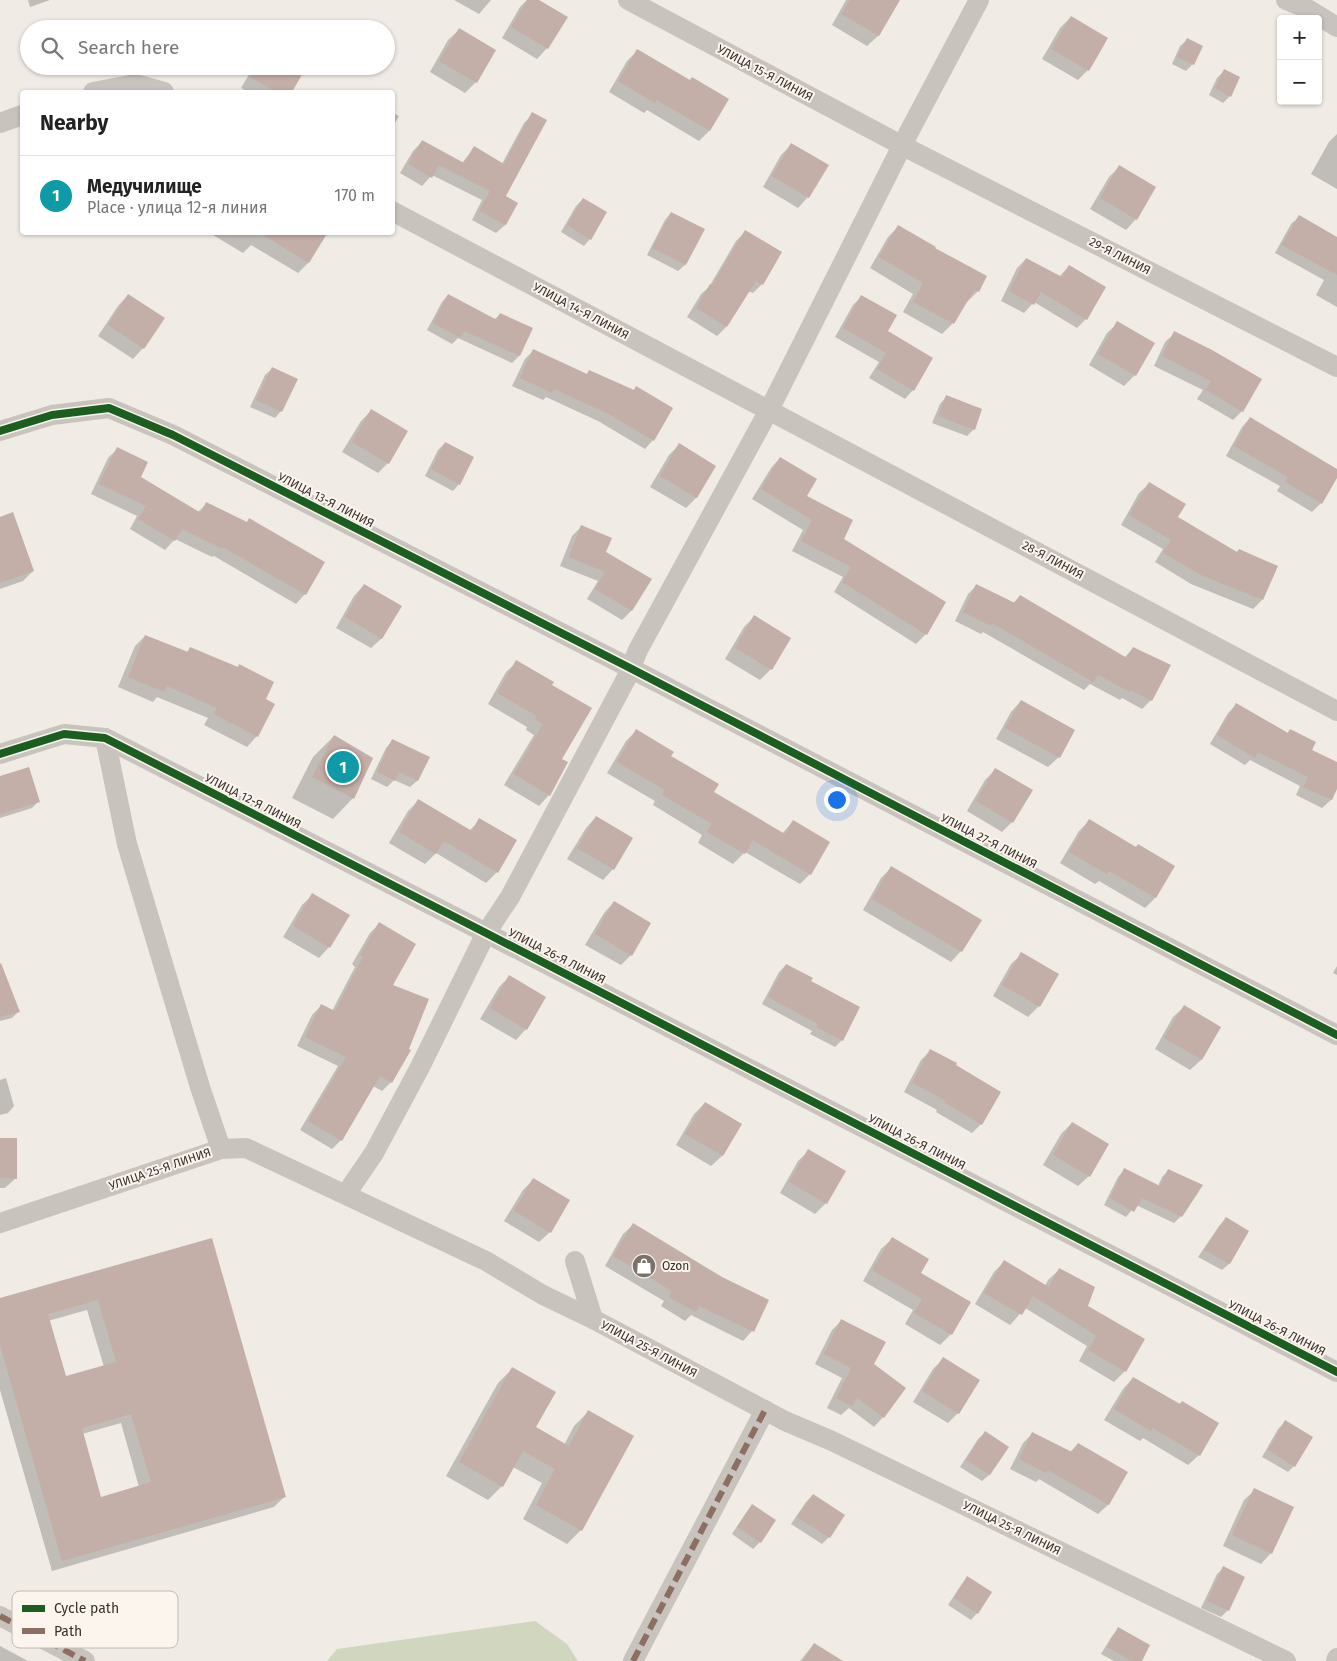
<!DOCTYPE html>
<html lang="en">
<head>
<meta charset="utf-8">
<style>
  :root { --surface:#fff; --page:#f6f6f6; --text:#222; --muted:#767676; --line:#e0e0e0; --accent:#b45309 }
  body { margin:0; font-family:"Fira Sans",sans-serif; background:var(--page); color:var(--text) }
  .controls { position:absolute; right:15px; top:15px; display:grid; overflow:hidden; border-radius:5px; box-shadow:0 1px 4px #0004 }
  .controls button { width:45px; height:45px; display:grid; place-items:center; padding:0; border:0; border-bottom:1px solid var(--line); background:var(--surface); color:var(--text); font:25px sans-serif }
  .you { position:absolute; left:836px; top:799px; width:18px; height:18px; margin:-12px; border:4px solid #fff; border-radius:50%; background:#1a73e8; box-shadow:0 0 0 8px #1a73e833 }
  .badge { display:grid; place-items:center; width:32px; height:32px; border-radius:50%; background:var(--accent); color:#fff; font-size:16px; font-weight:700 }
  .pin { position:absolute; translate:-50% -50%; border:2px solid #fff; box-shadow:0 1px 5px #0006 }
  .list { margin:0; padding:0; list-style:none }
  h2 { display:flex; justify-content:space-between; align-items:center; height:65px; margin:0; padding:0 20px; font-size:21px }
  h2 small { font-size:16px; font-weight:400; color:var(--muted) }
  .list li { display:grid; grid-template-columns:32px 1fr auto; gap:15px; align-items:center; box-sizing:border-box; height:80px; padding:0 20px; border-top:1px solid var(--line) }
  .list b { display:block; font-size:19px; white-space:nowrap }
  .list p { margin:0; font-size:16px; white-space:nowrap; color:var(--muted) }
  .list em { font-size:16px; font-style:normal; color:var(--muted) }
  .icon { flex:none; width:28px; height:28px; fill:none; stroke:currentColor; stroke-width:2; stroke-linecap:round; stroke-linejoin:round }
  .map { position:relative; flex:none; width:1337px; height:1661px; overflow:hidden }
  .search { position:absolute; background:var(--surface); box-shadow:0 1px 4px #0004; left:20px; top:20px; width:375px; height:55px; display:flex; align-items:center; gap:12px; box-sizing:border-box; padding:0 18px; border-radius:28px; color:var(--muted); font-size:19px }
  .panel { position:absolute; background:var(--surface); box-shadow:0 1px 4px #0004; left:20px; top:90px; width:375px; height:145px; border-radius:5px }
  .map>svg:first-child { display:block }
  .green { fill:#d1d6bf }
  .shadow { fill:#0003; fill-rule:evenodd }
  .building { fill:#c3afa7; fill-rule:evenodd }
  .lines { fill:none; stroke-linecap:round; stroke-linejoin:round }
  .minor { stroke:#c9c3be; stroke-width:20 }
  .quiet { stroke:#8d6e63; stroke-width:6; stroke-dasharray:12 6; stroke-linecap:butt }
  .cycleway-casing { stroke:#fbf5ee; stroke-width:11 }
  .cycleway { stroke:#1b5e20; stroke-width:8 }
  .labels { text-anchor:middle; dominant-baseline:central; stroke-width:4; stroke-linejoin:round; paint-order:stroke }
  .street-label { font-size:12px; fill:#3b302b; stroke:#fbf5ee }
  .poi-label { font-size:12px; fill:#3b302b; stroke:#fbf5ee; text-anchor:start }
  .key { fill:#fbf5ee; stroke:#c1bab4; stroke-width:1 }
  .key-label { font-size:14px; fill:#3b302b }
</style>
</head>
<body>
<div class="map">
<svg width="1337" height="1661" viewBox="0 0 1337 1661">
  <rect width="100%" height="100%" fill="#f0ebe5"/>
  <polygon class="green" points="535,1621 567,1644 578,1661 327,1661 337,1649"/>
  <g class="shadow">
    <polygon points="28,0 50,0 30,7"/>
    <polygon points="454,0 491,0 479,14"/>
    <polygon points="527,0 537,0 547,48 537,59 502,38 520,7"/>
    <polygon points="846,0 889,0 896,4 878,36 867,46 832,25"/>
    <polygon points="1071,17 1088,70 1078,80 1042,59 1060,28"/>
    <polygon points="459,30 476,82 465,93 430,72 448,40"/>
    <polygon points="1187,40 1202,47 1193,64 1186,71 1172,64 1180,46"/>
    <polygon points="638,50 689,81 727,99 709,131 699,141 647,110 644,113 609,92 627,61"/>
    <polygon points="254,66 305,66 305,67 290,92 249,92 241,88"/>
    <polygon points="1224,71 1230,96 1223,103 1209,95 1217,78"/>
    <polygon points="392,113 399,116 392,128"/>
    <polygon points="533,114 505,197 517,203 505,225 496,233 472,220 482,200 432,175 422,186 400,173 413,151 422,142 462,163 474,148 502,164 524,123"/>
    <polygon points="1337,134 1337,189 1311,174 1329,142"/>
    <polygon points="791,145 808,197 798,208 763,187 781,155"/>
    <polygon points="1119,167 1136,219 1126,230 1090,209 1109,177"/>
    <polygon points="583,199 590,239 584,246 561,232 576,206"/>
    <polygon points="671,213 685,265 678,271 647,255 665,220"/>
    <polygon points="1299,217 1337,257 1337,307 1316,295 1324,280 1275,253 1291,224"/>
    <polygon points="899,226 978,291 967,302 966,301 953,323 942,334 903,312 913,294 870,268 888,237"/>
    <polygon points="208,232 326,232 308,263 298,273 251,245 243,253"/>
    <polygon points="745,232 762,284 753,293 748,291 726,327 717,336 687,317 701,294 709,287 736,241"/>
    <polygon points="1026,259 1059,277 1069,266 1086,319 1077,328 1034,302 1024,313 1001,301 1017,268"/>
    <polygon points="128,295 143,348 133,359 98,336 118,306"/>
    <polygon points="448,295 494,320 500,314 531,328 519,356 512,363 458,338 452,344 427,330 442,302"/>
    <polygon points="862,296 886,331 913,390 905,399 869,378 879,362 835,337 853,305"/>
    <polygon points="1118,323 1153,344 1135,375 1124,386 1089,365 1107,333"/>
    <polygon points="1175,333 1242,411 1233,420 1197,399 1203,390 1154,366 1165,342"/>
    <polygon points="533,351 586,375 589,371 653,440 645,449 598,421 546,397 543,400 512,386 525,359"/>
    <polygon points="272,369 281,411 275,418 250,407 265,375"/>
    <polygon points="946,397 974,429 967,436 932,423 940,404"/>
    <polygon points="372,410 388,463 378,473 342,452 361,421"/>
    <polygon points="1250,418 1337,470 1337,476 1321,503 1312,512 1277,491 1280,486 1226,456 1242,427"/>
    <polygon points="445,443 459,484 453,491 425,476 438,450"/>
    <polygon points="679,445 714,466 696,498 686,508 650,487 669,455"/>
    <polygon points="118,448 139,478 198,512 206,504 246,523 249,520 323,563 305,594 296,604 214,556 212,557 175,539 165,550 130,529 137,516 91,494 108,458"/>
    <polygon points="780,458 806,496 926,634 916,644 834,592 843,577 792,551 803,530 752,499 771,468"/>
    <polygon points="1149,484 1177,518 1262,600 1253,609 1191,584 1155,562 1163,549 1121,525 1139,493"/>
    <polygon points="0,518 33,571 23,581 0,589"/>
    <polygon points="581,527 605,552 650,579 631,611 622,620 587,599 598,581 560,566 572,536"/>
    <polygon points="364,585 382,638 371,648 336,628 354,596"/>
    <polygon points="977,585 1013,603 1020,596 1124,658 1133,648 1151,700 1142,709 1122,698 1120,700 1090,684 1084,690 983,632 981,634 955,621 968,594"/>
    <polygon points="754,617 790,638 771,669 760,680 725,659 744,627"/>
    <polygon points="145,636 186,653 190,648 264,699 257,736 247,747 204,725 208,718 157,697 153,702 118,687 135,646"/>
    <polygon points="517,662 550,685 560,759 549,795 539,806 504,785 534,735 526,730 527,727 488,704 506,672"/>
    <polygon points="1021,701 1059,757 1048,767 996,739 1011,712"/>
    <polygon points="1237,704 1287,734 1290,730 1311,750 1337,763 1337,786 1331,800 1322,808 1296,795 1300,786 1250,760 1245,765 1210,744 1228,713"/>
    <polygon points="636,731 713,792 782,834 793,821 810,874 800,884 745,852 733,864 698,843 702,835 653,805 655,801 607,773 626,741"/>
    <polygon points="334,736 353,798 333,819 292,798 313,757"/>
    <polygon points="392,741 428,758 417,781 410,787 394,780 387,787 371,779 386,748"/>
    <polygon points="995,770 1012,822 1002,832 967,811 985,780"/>
    <polygon points="0,778 38,802 32,808 0,818"/>
    <polygon points="418,801 469,831 480,820 515,841 497,872 486,883 436,853 425,864 389,843 408,811"/>
    <polygon points="596,817 613,869 603,880 567,859 586,828"/>
    <polygon points="1089,821 1135,848 1174,866 1155,898 1145,908 1099,881 1095,884 1060,863 1079,831"/>
    <polygon points="891,868 961,951 951,962 863,910 881,878"/>
    <polygon points="313,895 329,947 319,958 283,937 302,905"/>
    <polygon points="614,902 631,955 621,965 585,945 604,913"/>
    <polygon points="379,924 391,1082 382,1091 373,1086 341,1140 332,1149 300,1130 338,1066 297,1046 312,1015 321,1006 332,1011 355,967 352,964 370,933"/>
    <polygon points="1022,954 1057,975 1039,1006 1028,1017 993,996 1011,964"/>
    <polygon points="786,965 842,1040 835,1047 810,1034 812,1031 762,1004 779,972"/>
    <polygon points="1337,966 1337,975 1333,973"/>
    <polygon points="509,977 526,1029 516,1040 480,1019 499,987"/>
    <polygon points="0,979 18,1012 12,1018 0,1021"/>
    <polygon points="1184,1007 1219,1028 1201,1060 1190,1070 1155,1049 1173,1017"/>
    <polygon points="930,1051 981,1124 972,1133 936,1112 937,1110 904,1092 921,1060"/>
    <polygon points="6,1078 14,1106 8,1113 0,1115 0,1080"/>
    <polygon points="705,1103 740,1124 722,1156 711,1166 676,1145 694,1114"/>
    <polygon points="1072,1123 1089,1176 1078,1186 1043,1165 1061,1134"/>
    <polygon points="0,1139 16,1178 5,1188 0,1188"/>
    <polygon points="809,1151 826,1203 815,1214 780,1193 798,1161"/>
    <polygon points="1124,1170 1158,1186 1162,1177 1169,1170 1181,1216 1174,1223 1136,1205 1126,1217 1104,1205 1118,1177"/>
    <polygon points="533,1180 550,1232 539,1242 504,1221 523,1190"/>
    <polygon points="1226,1219 1248,1232 1229,1264 1222,1270 1198,1257 1219,1226"/>
    <polygon points="633,1225 721,1278 767,1301 752,1331 743,1341 691,1315 685,1321 661,1306 664,1301 605,1266 623,1234"/>
    <path d="M211,1239L285,1496L274,1507L52,1571L0,1390V1300ZM87,1310L104,1367L65,1378L48,1321ZM121,1423L139,1487L100,1499L82,1434Z"/>
    <polygon points="892,1239 919,1273 969,1303 951,1334 940,1345 905,1324 913,1310 863,1281 881,1249"/>
    <polygon points="1004,1262 1045,1286 1048,1280 1059,1270 1087,1306 1125,1371 1114,1382 1079,1361 1087,1346 1025,1308 1010,1325 975,1304 994,1272"/>
    <polygon points="842,1320 873,1364 905,1388 883,1417 874,1427 849,1408 841,1415 827,1408 842,1378 815,1364 832,1330"/>
    <polygon points="943,1359 958,1413 948,1423 913,1402 933,1369"/>
    <polygon points="512,1369 534,1428 564,1445 574,1426 588,1412 581,1530 567,1544 523,1519 542,1483 513,1467 502,1486 488,1500 446,1476 498,1383"/>
    <polygon points="1133,1378 1179,1405 1182,1402 1199,1455 1188,1465 1143,1438 1140,1441 1104,1420 1123,1389"/>
    <polygon points="1285,1422 1294,1466 1288,1472 1262,1457 1278,1429"/>
    <polygon points="985,1433 1007,1447 989,1475 982,1481 960,1467 978,1439"/>
    <polygon points="1033,1433 1070,1452 1078,1444 1126,1473 1108,1505 1098,1514 1039,1479 1036,1482 1010,1469 1023,1443"/>
    <polygon points="1255,1490 1271,1553 1261,1564 1223,1546 1244,1500"/>
    <polygon points="813,1495 843,1515 829,1537 822,1544 791,1524 806,1502"/>
    <polygon points="753,1506 760,1542 753,1549 732,1534 746,1513"/>
    <polygon points="1224,1568 1244,1577 1228,1610 1221,1617 1201,1608 1217,1574"/>
    <polygon points="968,1578 977,1613 971,1620 948,1605 961,1585"/>
    <polygon points="1118,1629 1140,1661 1114,1661 1101,1654 1112,1636"/>
    <polygon points="814,1644 841,1661 800,1661"/>
    <polygon points="0,1646 28,1661 0,1661"/>
  </g>
  <g class="building">
    <polygon points="527,0 539,0 568,17 548,49 511,27"/>
    <polygon points="850,0 900,0 879,36 841,14"/>
    <polygon points="1071,16 1108,38 1089,71 1051,49"/>
    <polygon points="459,28 496,50 477,83 439,61"/>
    <polygon points="1187,38 1203,46 1194,65 1177,57"/>
    <polygon points="637,49 690,80 692,77 729,99 710,131 657,100 655,103 618,81"/>
    <polygon points="257,66 307,66 292,92 277,92 250,77"/>
    <polygon points="1224,69 1240,77 1231,97 1215,88"/>
    <polygon points="532,112 547,120 506,196 518,203 506,225 479,211 490,191 439,165 432,178 408,164 422,140 464,163 474,146 504,164"/>
    <polygon points="791,143 829,165 809,198 772,176"/>
    <polygon points="1119,165 1156,187 1137,220 1100,198"/>
    <polygon points="583,198 607,212 591,240 567,225"/>
    <polygon points="671,212 705,229 686,265 652,248"/>
    <polygon points="1299,215 1337,237 1337,275 1282,245"/>
    <polygon points="898,225 936,247 935,248 987,276 979,292 974,290 954,324 913,302 923,283 879,257"/>
    <polygon points="745,230 782,252 763,285 756,281 727,327 696,308 710,284 712,285"/>
    <polygon points="258,232 328,232 309,263"/>
    <polygon points="1026,258 1062,277 1069,265 1106,287 1087,320 1041,292 1034,305 1009,291"/>
    <polygon points="128,294 165,318 144,349 108,325"/>
    <polygon points="448,294 497,320 500,313 533,328 520,356 464,331 460,338 433,323"/>
    <polygon points="861,295 897,315 888,331 933,358 914,391 877,369 886,353 843,328"/>
    <polygon points="1117,321 1155,343 1136,376 1098,354"/>
    <polygon points="1174,331 1212,350 1262,379 1243,412 1206,390 1211,381 1162,356"/>
    <polygon points="533,349 587,374 589,370 634,390 636,386 673,408 654,441 607,413 554,389 552,393 520,378"/>
    <polygon points="272,367 298,379 282,412 256,400"/>
    <polygon points="946,395 982,409 975,430 938,416"/>
    <polygon points="371,409 408,431 389,464 352,442"/>
    <polygon points="1250,417 1337,469 1337,478 1322,504 1285,482 1288,477 1234,446"/>
    <polygon points="445,442 474,457 460,485 431,469"/>
    <polygon points="679,443 716,466 697,498 660,476"/>
    <polygon points="117,447 148,462 141,477 201,513 206,502 247,522 249,518 325,562 306,595 223,547 223,549 182,529 175,541 138,519 146,506 99,484"/>
    <polygon points="780,457 817,479 807,496 853,520 844,539 946,602 927,635 842,582 851,567 801,541 812,520 761,489"/>
    <polygon points="1149,482 1186,504 1178,517 1237,552 1239,549 1278,566 1263,600 1201,575 1163,553 1171,540 1129,515"/>
    <polygon points="13,512 34,571 0,583 0,517"/>
    <polygon points="581,525 612,538 606,552 652,579 632,611 595,589 605,572 569,557"/>
    <polygon points="364,584 402,606 382,639 345,617"/>
    <polygon points="976,584 1015,603 1020,595 1127,658 1133,647 1171,665 1152,701 1131,690 1130,692 1098,675 1093,682 992,623 991,626 963,612"/>
    <polygon points="754,615 791,638 772,670 735,648"/>
    <polygon points="145,635 188,652 190,647 238,667 239,664 274,682 266,699 275,704 258,737 214,714 217,708 167,686 164,692 128,677"/>
    <polygon points="516,660 554,682 552,685 592,708 562,759 568,762 550,796 514,774 543,724 535,719 537,716 497,693"/>
    <polygon points="1021,700 1075,730 1060,758 1005,728"/>
    <polygon points="1236,703 1288,733 1290,729 1316,742 1312,750 1337,762 1337,789 1332,800 1303,787 1308,777 1258,752 1255,758 1217,735"/>
    <polygon points="636,729 674,752 671,756 719,784 714,792 785,834 793,820 830,842 811,875 753,840 745,854 707,832 712,824 662,795 665,790 617,762"/>
    <polygon points="334,735 373,758 354,799 312,777"/>
    <polygon points="392,739 430,757 418,781 399,772 395,781 377,772"/>
    <polygon points="29,767 40,802 0,814 0,776"/>
    <polygon points="995,768 1033,790 1013,823 976,801"/>
    <polygon points="418,799 472,831 479,818 517,840 498,873 444,841 436,854 399,832"/>
    <polygon points="596,816 633,838 614,870 577,848"/>
    <polygon points="1089,819 1136,847 1138,844 1175,866 1156,898 1109,871 1107,874 1069,852"/>
    <polygon points="891,866 982,920 962,952 872,899"/>
    <polygon points="312,893 350,915 330,948 293,926"/>
    <polygon points="614,901 651,923 632,956 595,934"/>
    <polygon points="379,922 416,944 393,985 429,999 409,1049 411,1050 392,1083 380,1076 342,1141 308,1121 346,1057 305,1037 321,1004 335,1011 363,957 360,955"/>
    <polygon points="1021,952 1059,974 1040,1007 1002,985"/>
    <polygon points="1,963 20,1012 0,1017 0,964"/>
    <polygon points="786,964 813,978 811,981 860,1007 843,1041 816,1027 818,1024 768,997"/>
    <polygon points="509,975 546,997 527,1030 490,1008"/>
    <polygon points="1184,1005 1221,1027 1202,1060 1164,1038"/>
    <polygon points="930,1049 957,1063 956,1065 1001,1092 982,1125 944,1102 945,1100 912,1083"/>
    <polygon points="705,1102 742,1124 723,1156 685,1134"/>
    <polygon points="1072,1122 1109,1144 1090,1177 1053,1155"/>
    <polygon points="0,1138 17,1138 17,1179 0,1177"/>
    <polygon points="808,1149 846,1171 827,1204 789,1182"/>
    <polygon points="1124,1168 1160,1186 1168,1169 1203,1185 1182,1217 1142,1198 1134,1212 1110,1198"/>
    <polygon points="533,1178 570,1200 551,1233 514,1211"/>
    <polygon points="1226,1217 1249,1231 1230,1264 1204,1250"/>
    <polygon points="633,1223 722,1277 769,1300 754,1332 699,1306 696,1312 669,1297 672,1291 613,1256"/>
    <polygon points="892,1237 929,1259 921,1273 971,1302 952,1335 914,1313 922,1299 872,1270"/>
    <path d="M212,1238L286,1497L62,1561L0,1345V1298ZM98,1300L116,1362L66,1376L48,1314ZM131,1414L151,1482L101,1497L82,1428Z"/>
    <polygon points="1004,1260 1049,1287 1059,1268 1095,1287 1088,1306 1145,1339 1126,1372 1088,1350 1097,1336 1033,1296 1022,1315 984,1293"/>
    <polygon points="841,1319 886,1342 874,1364 906,1388 884,1418 857,1398 852,1406 836,1398 851,1368 824,1354"/>
    <polygon points="943,1357 980,1380 959,1414 922,1391"/>
    <polygon points="512,1367 556,1392 536,1427 569,1446 588,1410 634,1436 582,1531 536,1505 555,1469 523,1451 503,1487 459,1462"/>
    <polygon points="1133,1377 1180,1404 1182,1401 1219,1423 1200,1456 1153,1428 1151,1431 1114,1409"/>
    <polygon points="1285,1420 1313,1437 1295,1467 1268,1450"/>
    <polygon points="985,1431 1009,1447 990,1475 966,1460"/>
    <polygon points="1032,1432 1072,1452 1078,1443 1128,1472 1109,1505 1048,1470 1046,1473 1019,1459"/>
    <polygon points="1254,1488 1294,1507 1272,1554 1232,1535"/>
    <polygon points="813,1494 845,1515 830,1538 797,1517"/>
    <polygon points="752,1504 776,1520 761,1543 737,1527"/>
    <polygon points="1223,1566 1245,1577 1229,1611 1207,1601"/>
    <polygon points="967,1576 992,1592 978,1614 954,1598"/>
    <polygon points="1118,1627 1150,1645 1142,1661 1132,1661 1107,1647"/>
    <polygon points="814,1643 843,1661 803,1661"/>
  </g>
  <g class="lines">
    <g class="minor">
      <polyline points="628,0 903,146 1337,367"/>
      <polyline points="1286,0 1306,8 1337,27"/>
      <polyline points="93,92 135,84 164,92"/>
      <polyline points="0,123 22,115"/>
      <polyline points="392,211 1337,711"/>
      <polyline points="0,431 52,415 109,408 173,435 630,668 1337,1035"/>
      <polyline points="105,738 127,844 200,1087 221,1149"/>
      <polyline points="0,754 64,734 105,738 486,933 1337,1372"/>
      <polyline points="346,1194 374,1153 420,1067 486,933 510,897 627,677 638,650 769,410 910,130 979,0"/>
      <polyline points="0,1223 221,1149 246,1148 486,1261 543,1295 593,1319 785,1421 832,1441 1286,1661"/>
      <polyline points="575,1261 593,1319"/>
      <polyline points="0,1616 85,1661"/>
      <polyline points="633,1661 765,1410"/>
      <polyline points="1336,1661 1337,1658"/>
    </g>
    <g class="quiet">
      <polyline points="0,1616 85,1661"/>
      <polyline points="633,1661 765,1410"/>
    </g>
    <g class="cycleway-casing">
      <g id="cycleway">
        <polyline points="0,431 52,415 109,408 173,435 630,668 1337,1035"/>
        <polyline points="0,754 64,734 105,738 486,933 1337,1372"/>
      </g>
    </g>
    <use href="#cycleway" class="cycleway"/>
  </g>
  <defs>
    <g id="shop-disc" transform="scale(1.25)"><circle r="9.5" fill="#7a716c" stroke="#fbf5ee"/><path d="M-5-2.5h2.3a2.7 3.5 0 0 1 5.4 0H5L5.5 6h-11ZM-1.5-2.5h3a1.5 2.3 0 0 0-3 0Z" fill="#fff"/></g>
  </defs>
  <g fill-rule="evenodd">
    <use href="#shop-disc" x="644" y="1266"/>
  </g>
  <g class="labels">
    <g class="street-label">
      <text transform="translate(765 73) rotate(28)">УЛИЦА 15-Я ЛИНИЯ</text>
      <text transform="translate(1120 256) rotate(27)">29-Я ЛИНИЯ</text>
      <text transform="translate(581 311) rotate(28)">УЛИЦА 14-Я ЛИНИЯ</text>
      <text transform="translate(326 500) rotate(27)">УЛИЦА 13-Я ЛИНИЯ</text>
      <text transform="translate(1053 560) rotate(28)">28-Я ЛИНИЯ</text>
      <text transform="translate(253 801) rotate(27)">УЛИЦА 12-Я ЛИНИЯ</text>
      <text transform="translate(989 841) rotate(27)">УЛИЦА 27-Я ЛИНИЯ</text>
      <text transform="translate(557 956) rotate(27)">УЛИЦА 26-Я ЛИНИЯ</text>
      <text transform="translate(917 1142) rotate(27)">УЛИЦА 26-Я ЛИНИЯ</text>
      <text transform="translate(160 1169) rotate(-19)">УЛИЦА 25-Я ЛИНИЯ</text>
      <text transform="translate(1277 1328) rotate(27)">УЛИЦА 26-Я ЛИНИЯ</text>
      <text transform="translate(649 1349) rotate(28)">УЛИЦА 25-Я ЛИНИЯ</text>
      <text transform="translate(1012 1528) rotate(26)">УЛИЦА 25-Я ЛИНИЯ</text>
    </g>
    <g class="poi-label">
      <text x="662" y="1266">Ozon</text>
    </g>
  </g>
  <rect x="12" y="1591" width="166" height="57" rx="8" class="key"/>
  <rect x="22" y="1605" width="23" height="7" fill="#1b5e20"/>
  <rect x="22" y="1628" width="23" height="6" fill="#8d6e63"/>
  <g class="key-label">
    <text x="54" y="1613">Cycle path</text>
    <text x="54" y="1636">Path</text>
  </g>
</svg>
<div class="controls">
<button>+</button>
<button>−</button>
</div>
<div class="you"></div>
<div class="pin badge" style="left:343px;top:767px;background:#0f9aa8">1</div>
<div class="search"><svg class="icon" aria-label="search" viewBox="0 0 24 24"><circle cx="10" cy="10" r="6"/><path d="M15 15l6 6"/></svg>Search here</div>
<section class="panel">
<h2>Nearby<small></small></h2>
<ul class="list">
<li><span class="badge" style="background:#0f9aa8">1</span><div><b>Медучилище</b><p>Place · улица 12-я линия</p></div><em>170 m</em></li>
</ul>
</section>
</div>
</body>
</html>
